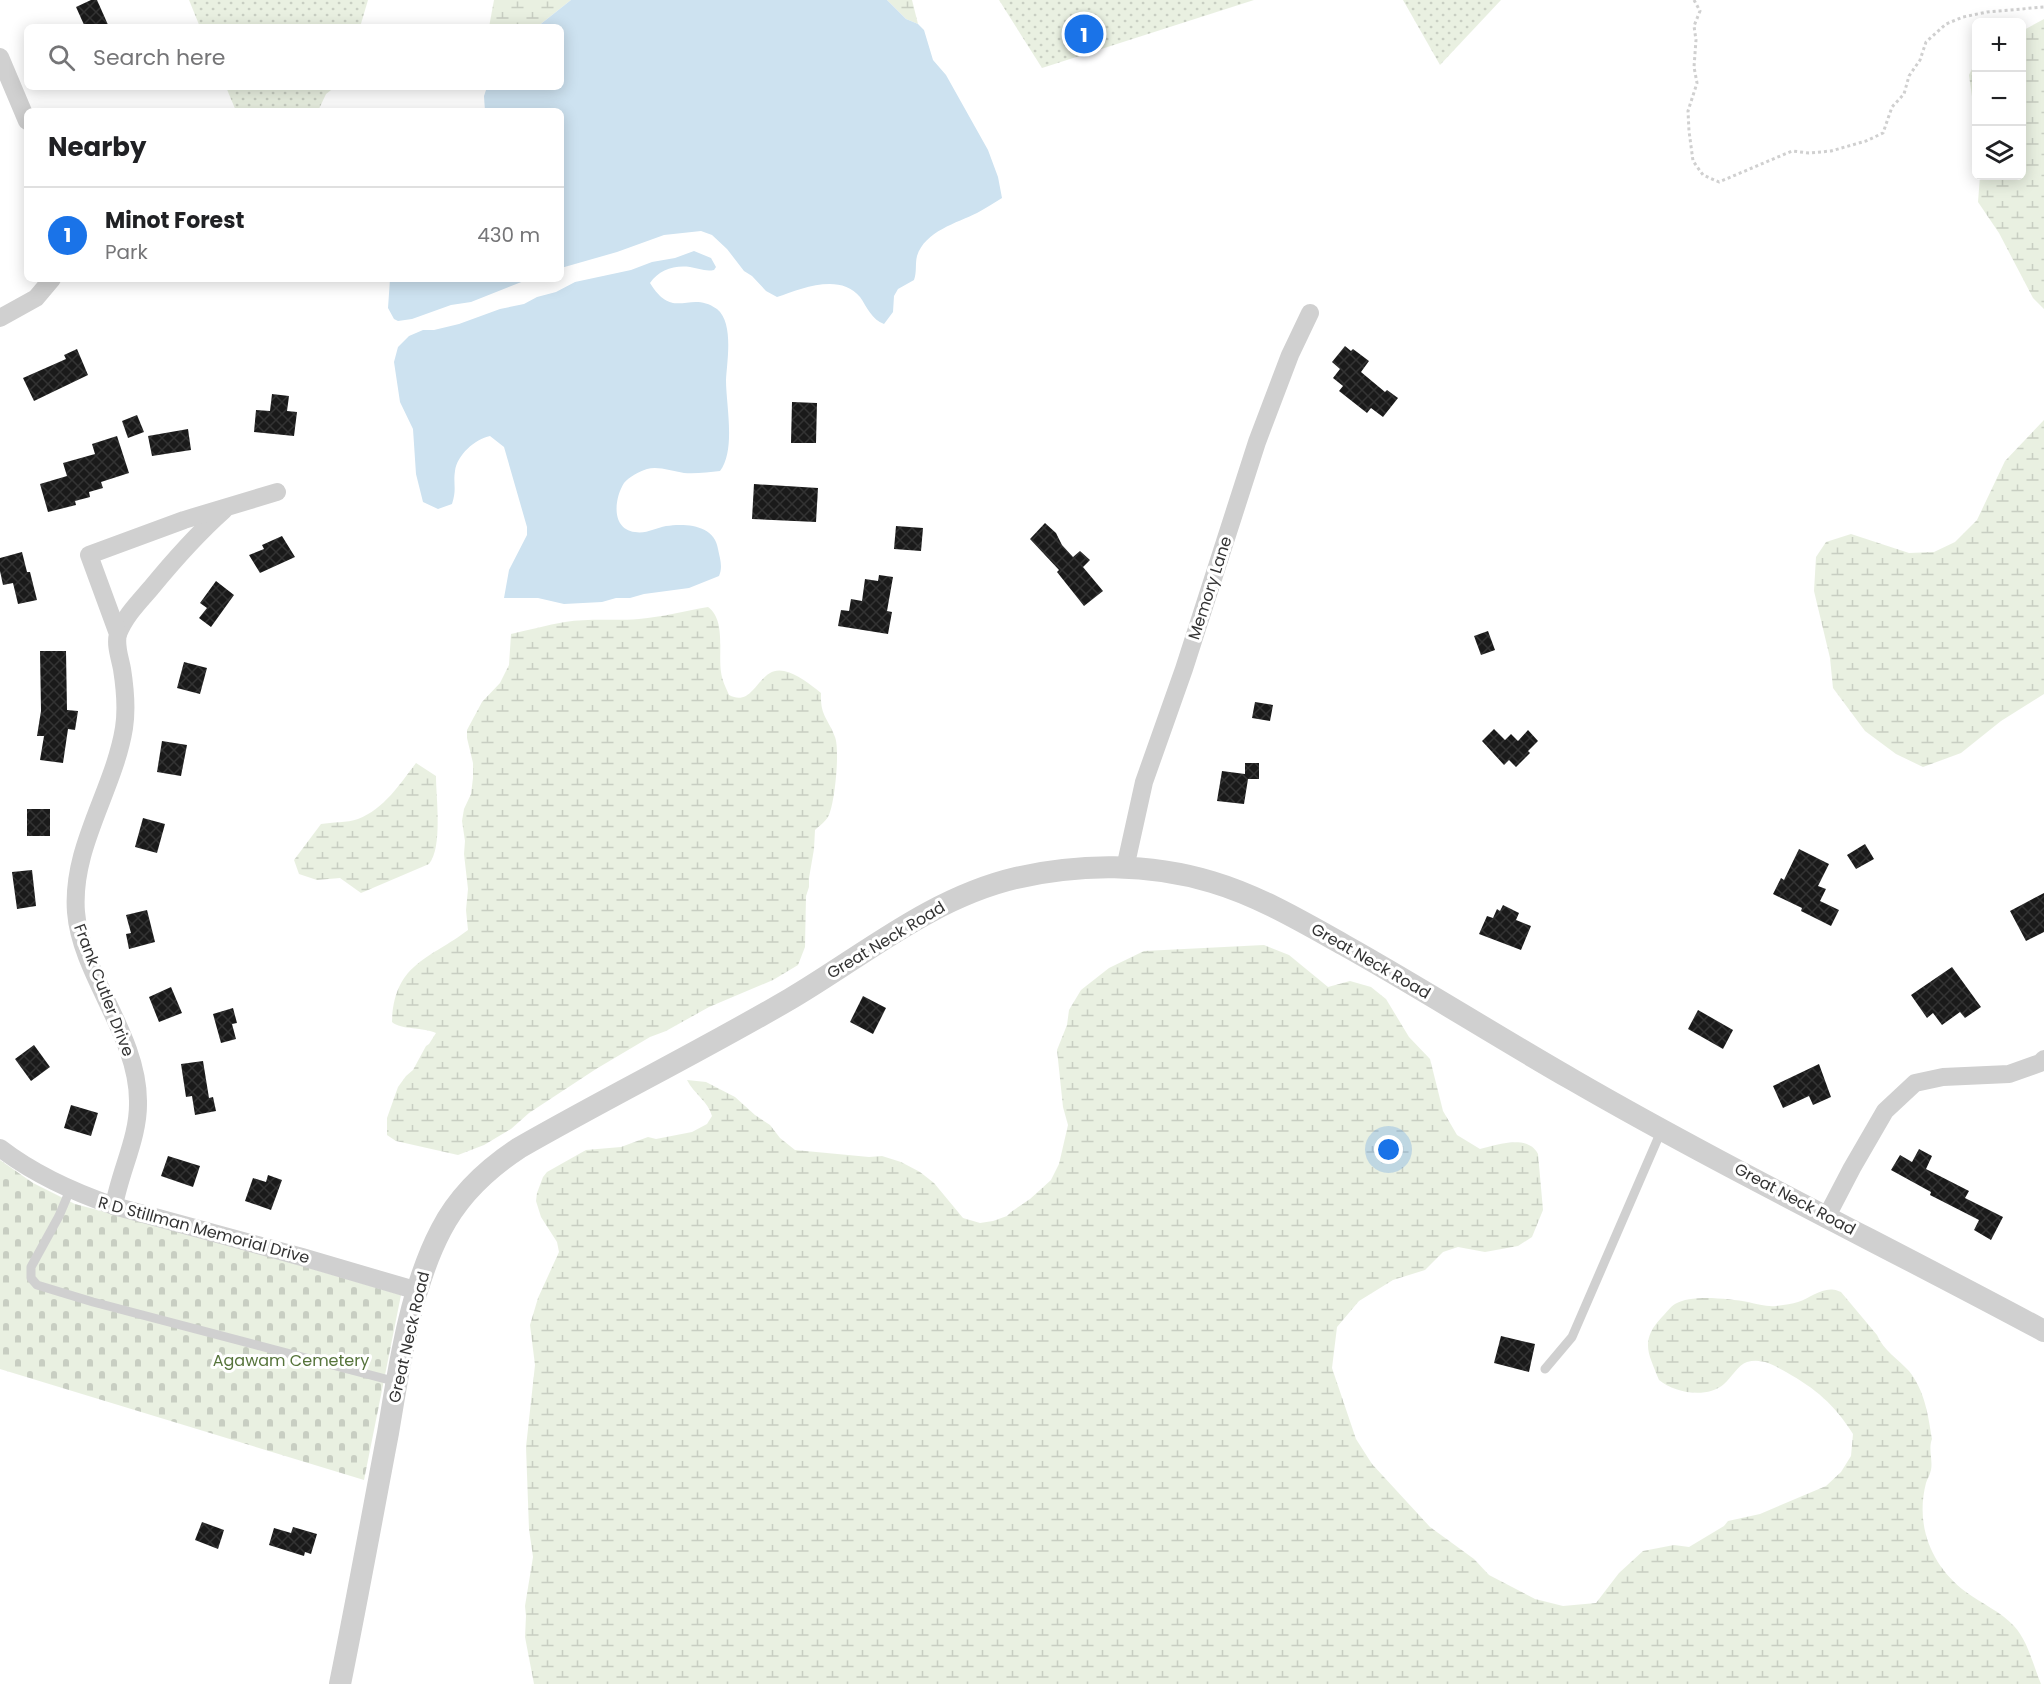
<!DOCTYPE html>
<html lang="en">
<head>
<meta charset="utf-8">
<style>
  :root { --surface:#fff; --page:#f6f6f6; --text:#202124; --muted:#757577; --line:#e0e0e0; --accent:#1a73e8 }
  body { margin:0; font-family:Poppins,sans-serif; background:var(--page); color:var(--text) }
  .controls { position:absolute; right:18px; top:18px; display:grid; overflow:hidden; border-radius:9px; box-shadow:0 3px 15px #0003 }
  .controls button { width:54px; height:54px; display:grid; place-items:center; padding:0; border:0; border-bottom:2px solid var(--line); background:var(--surface); color:var(--text); font:30px sans-serif }
  .you { position:absolute; left:1389px; top:1150px; width:21px; height:21px; margin:-15px; border:4px solid #fff; border-radius:50%; background:#1a73e8; box-shadow:0 0 0 9px #1a73e833 }
  .badge { display:grid; place-items:center; width:39px; height:39px; border-radius:50%; background:var(--accent); color:#fff; font-size:20px; font-weight:700 }
  .pin { position:absolute; translate:-50% -50%; border:3px solid #fff; box-shadow:0 2px 6px #0006 }
  .list { margin:0; padding:0; list-style:none }
  h2 { display:flex; justify-content:space-between; align-items:center; height:78px; margin:0; padding:0 24px; font-size:26px }
  h2 small { font-size:20px; font-weight:400; color:var(--muted) }
  .list li { display:grid; grid-template-columns:39px 1fr auto; gap:18px; align-items:center; box-sizing:border-box; height:96px; padding:0 24px; border-top:2px solid var(--line) }
  .list b { display:block; font-size:22px; white-space:nowrap }
  .list p { margin:0; font-size:20px; white-space:nowrap; color:var(--muted) }
  .list em { font-size:20px; font-style:normal; color:var(--muted) }
  .icon { flex:none; width:33px; height:33px; fill:none; stroke:currentColor; stroke-width:2; stroke-linecap:round; stroke-linejoin:round }
  .map { position:relative; flex:none; width:2044px; height:1684px; overflow:hidden }
  .search { position:absolute; background:var(--surface); box-shadow:0 3px 15px #0003; left:24px; top:24px; width:540px; height:66px; display:flex; align-items:center; gap:15px; box-sizing:border-box; padding:0 21px; border-radius:9px; color:var(--muted); font-size:22px }
  .panel { position:absolute; background:var(--surface); box-shadow:0 3px 15px #0003; left:24px; top:108px; width:540px; height:174px; border-radius:9px }
  .map>svg:first-child { display:block }
  .wetland { fill:url(#wetland-marsh) }
  .cemetery { fill:url(#cemetery-stones) }
  .park { fill:url(#park-dots) }
  .water { fill:#cde2f0 }
  .building { fill:url(#building-cross-hatch) }
  .lines { fill:none; stroke-linecap:round; stroke-linejoin:round }
  .path { stroke:#d0d0d0; stroke-width:3; stroke-dasharray:3 3; stroke-linecap:butt }
  .service { stroke:#d0d0d0; stroke-width:9 }
  .minor { stroke:#d0d0d0; stroke-width:18 }
  .tertiary { stroke:#d0d0d0; stroke-width:22 }
  .labels { text-anchor:middle; dominant-baseline:central; stroke-width:6; stroke-linejoin:round; paint-order:stroke }
  .street-label { font-size:16px; fill:#333; stroke:#fff }
  .park-label { font-size:16px; fill:#56743b; stroke:#fff }
</style>
</head>
<body>
<div class="map">
<svg width="2044" height="1684" viewBox="0 0 2044 1684">
  <defs>
    <pattern id="wetland-marsh" width="20" height="14" patternUnits="userSpaceOnUse" patternTransform="scale(1.5)"><rect width="20" height="14" fill="#e9f0e1"/><path d="M1 5h8M5 5V1M11 12h8M15 12V8" fill="none" stroke="#c8cec2"/></pattern>
    <pattern id="cemetery-stones" width="16" height="16" patternUnits="userSpaceOnUse" patternTransform="scale(1.5)"><rect width="16" height="16" fill="#e9f0e1"/><path d="M2 7V4a2 2 0 0 1 4 0v3zM10 15v-3a2 2 0 0 1 4 0v3z" fill="#c8cec2"/></pattern>
    <pattern id="park-dots" width="8" height="8" patternUnits="userSpaceOnUse" patternTransform="scale(1.5)"><rect width="8" height="8" fill="#e9f0e1"/><path d="M2 2h.1M6 6h.1" fill="none" stroke="#c8cec2" stroke-width="1.8" stroke-linecap="round"/></pattern>
    <pattern id="building-cross-hatch" width="8" height="8" patternUnits="userSpaceOnUse" patternTransform="scale(1.5)"><rect width="8" height="8" fill="#1a1a1a"/><path d="M0 0l8 8M0 8l8-8" fill="none" stroke="#333"/></pattern>
  </defs>
  <rect width="100%" height="100%" fill="#fff"/>
  <g class="wetland">
    <polygon points="494,0 571,0 537,27 489,27"/>
    <polygon points="887,0 912,0 918,24 906,19"/>
    <polygon points="2044,19 2044,309 2033,298 1999,233 1978,202 1980,176 2022,176 2022,31"/>
    <polygon points="1976,61 1976,125 1969,75"/>
    <polygon points="2044,420 2044,694 2001,721 1961,753 1923,767 1896,754 1865,731 1833,688 1830,658 1814,591 1816,557 1826,542 1851,534 1909,553 1934,552 1955,542 1977,520 2005,461"/>
    <path d="M708,607C726,620 718,652 721,672C722,680 726,688 729,695C755,709 758,665 784,671C796,673 811,685 821,693C820,716 828,718 835,737C840,749 835,805 828,817C825,822 819,826 815,830L814,849L809,878V887L806,896L805,947L798,965L773,980L709,1007L666,1031L650,1037L596,1069L529,1113L511,1129L484,1145L458,1155L396,1141L387,1135V1118L398,1087L406,1076L413,1070L426,1046L429,1044L436,1033C424,1027 401,1030 392,1022C394,963 430,959 468,930L466,910L468,889L464,854L465,841L462,821L464,809L471,794L473,778V763L467,738V730L482,702L500,683L509,665L511,634C529,630 547,625 565,622C589,618 615,621 639,619C662,617 685,611 708,607Z"/>
    <path d="M416,763L436,776C436,798 443,847 429,864L361,893L340,878L317,880L299,874L294,860L321,824C332,822 347,823 358,819C384,809 400,784 416,763Z"/>
    <path d="M1264,945L1289,955L1328,987L1350,981L1371,987L1386,999L1409,1037L1430,1059L1443,1111L1457,1135L1480,1149C1497,1145 1528,1134 1538,1154L1543,1210L1532,1237L1518,1246L1485,1252L1458,1247L1443,1252L1425,1270L1393,1280L1359,1301L1337,1327L1332,1368L1356,1439L1372,1464L1430,1527L1474,1559L1489,1575L1535,1599L1563,1606L1596,1603L1619,1573L1643,1551L1674,1545L1689,1547L1724,1526L1728,1521L1760,1514L1826,1486L1841,1472L1851,1456L1853,1434C1834,1404 1816,1389 1786,1372C1773,1365 1762,1358 1747,1362C1738,1365 1731,1378 1724,1384C1707,1399 1675,1393 1659,1380C1649,1354 1639,1341 1662,1317C1666,1313 1670,1307 1675,1304C1692,1294 1729,1299 1748,1302C1757,1304 1767,1307 1776,1306C1783,1305 1792,1304 1798,1302C1813,1297 1825,1284 1841,1292L1877,1335C1884,1351 1898,1359 1909,1371C1925,1391 1928,1415 1932,1439C1928,1449 1933,1460 1931,1470C1930,1475 1927,1479 1926,1483C1915,1525 1931,1566 1966,1592C1982,1604 2000,1611 2014,1626C2028,1641 2033,1665 2041,1684H534L525,1637L526,1616L525,1606L533,1557L529,1529L526,1447L535,1365L530,1325L538,1298L559,1252L557,1242L541,1217L536,1201L537,1193L543,1177L547,1172L586,1150L621,1147L648,1137L656,1139L692,1132L707,1124L712,1116C708,1101 694,1094 687,1080L706,1082L735,1097L755,1115L770,1125L780,1138L795,1150L869,1157L882,1156L901,1162L920,1172L934,1183L963,1218L980,1223L993,1221L1007,1216L1011,1212L1030,1199L1051,1180L1059,1164L1068,1125L1063,1107L1057,1050L1067,1025L1069,1010L1081,990L1109,968L1144,951Z"/>
  </g>
  <polygon class="cemetery" points="0,1160 33,1183 75,1204 241,1248 401,1295 364,1480 0,1369"/>
  <g class="park">
    <polygon points="189,0 368,0 360,27 200,27"/>
    <polygon points="999,0 1254,0 1042,68"/>
    <polygon points="1403,0 1501,0 1440,65"/>
    <polygon points="226,87 335,87 326,94 318,111 236,111"/>
  </g>
  <g class="water">
    <path d="M571,0H887L906,19L918,24L924,30L933,60L946,75L988,150L998,177L1002,198C994,203 986,208 977,213C957,223 925,231 917,256C915,264 917,272 914,280L898,289L894,296L893,312L884,324C872,320 867,307 860,297C840,272 800,289 777,297L766,291L752,276L744,271L727,249L712,235L701,231L664,235L617,252L561,268V111H485L484,96L487,87H561V27H537Z"/>
    <path d="M694,251L711,258L716,267L714,270C705,272 698,268 690,267C674,265 659,270 650,283C674,322 689,289 717,309C734,323 727,361 726,380C726,405 736,450 720,471C709,472 696,474 684,473C672,471 658,466 647,469C640,471 629,477 624,483C614,499 611,529 635,532C646,534 656,528 666,526C686,523 715,525 718,549C720,559 723,567 719,576L689,588L644,594L630,598H616L602,602L564,604L538,598H504L509,570L527,535V527L504,447L490,436C475,439 457,455 455,471C453,484 457,489 452,504L438,509L423,502L416,474L413,429L400,402L394,362L398,347L409,336L423,330H434L459,324L500,309L524,304L537,297L556,292L575,282L631,270L652,262L675,258Z"/>
    <polygon points="390,279 529,279 471,302 451,305 412,319 398,321 394,319 388,308"/>
  </g>
  <g class="building">
    <polygon points="91,0 97,0 109,27 85,27 76,7"/>
    <polygon points="1345,346 1351,351 1353,349 1369,361 1361,372 1385,392 1387,390 1398,398 1383,417 1371,408 1367,413 1339,391 1343,386 1333,378 1340,369 1332,362"/>
    <polygon points="77,349 88,375 34,401 23,378 66,359 64,355"/>
    <polygon points="272,394 289,396 287,411 297,412 294,436 254,432 256,410 270,411"/>
    <polygon points="792,402 817,403 816,443 791,443"/>
    <polygon points="137,415 144,432 128,438 122,421"/>
    <polygon points="188,429 191,450 152,456 148,436"/>
    <polygon points="117,436 129,473 101,482 103,488 89,492 90,497 75,501 76,505 48,512 40,484 67,476 63,463 95,454 92,444"/>
    <polygon points="754,484 818,488 816,522 752,519"/>
    <polygon points="1045,523 1056,533 1062,545 1073,557 1080,551 1090,560 1083,567 1103,591 1084,606 1057,572 1059,570 1030,539"/>
    <polygon points="896,526 923,528 921,551 894,549"/>
    <polygon points="282,536 295,557 260,573 249,555 264,549 262,545"/>
    <polygon points="22,552 27,572 30,572 37,600 18,604 13,583 3,585 0,571 0,558"/>
    <polygon points="879,575 893,577 887,611 892,612 888,634 838,626 841,610 849,611 851,599 862,601 865,579 878,581"/>
    <polygon points="216,581 234,595 211,627 199,618 207,608 200,603"/>
    <polygon points="1488,631 1495,650 1481,655 1474,636"/>
    <polygon points="40,651 66,651 67,710 78,711 75,730 68,729 63,763 40,760 44,736 37,736 41,711"/>
    <polygon points="184,662 207,668 200,694 177,688"/>
    <polygon points="1255,702 1273,705 1270,721 1252,718"/>
    <polygon points="1494,729 1505,740 1511,734 1518,741 1528,730 1538,741 1528,751 1530,753 1516,767 1509,760 1504,765 1482,741"/>
    <polygon points="162,741 187,745 181,776 157,772"/>
    <polygon points="1245,763 1259,763 1259,779 1248,779 1244,804 1217,801 1222,771 1245,774"/>
    <rect x="27" y="809" width="23" height="27"/>
    <polygon points="143,818 165,824 157,853 135,847"/>
    <polygon points="1865,844 1874,859 1856,869 1847,855"/>
    <polygon points="1799,849 1829,864 1818,886 1826,889 1820,901 1839,910 1831,926 1801,911 1802,908 1773,894 1781,878 1784,880"/>
    <polygon points="32,870 36,906 17,909 12,872"/>
    <polygon points="2044,893 2044,932 2026,941 2010,911"/>
    <polygon points="1503,905 1519,913 1516,920 1531,926 1521,950 1479,934 1487,916 1493,918 1497,909 1500,911"/>
    <polygon points="147,910 155,942 129,949 126,934 131,933 126,915"/>
    <polygon points="1952,967 1981,1007 1965,1018 1960,1012 1942,1025 1933,1013 1927,1018 1911,995"/>
    <polygon points="171,987 182,1013 159,1022 149,997"/>
    <polygon points="863,996 886,1008 873,1034 850,1022"/>
    <polygon points="233,1008 237,1023 232,1024 236,1039 221,1043 213,1014"/>
    <polygon points="1698,1010 1733,1030 1723,1049 1688,1029"/>
    <polygon points="34,1045 50,1067 31,1081 15,1059"/>
    <polygon points="203,1061 209,1098 213,1097 216,1111 195,1115 192,1096 186,1097 181,1064"/>
    <polygon points="1819,1064 1831,1097 1813,1105 1809,1096 1783,1108 1773,1086"/>
    <polygon points="71,1105 98,1113 91,1136 64,1128"/>
    <polygon points="1919,1149 1932,1156 1926,1169 1969,1191 1965,1198 2003,1217 1991,1240 1974,1230 1979,1220 1930,1195 1931,1192 1891,1170 1900,1155 1912,1162"/>
    <polygon points="168,1156 200,1166 193,1187 161,1176"/>
    <polygon points="268,1175 282,1180 271,1210 245,1201 253,1178 266,1182"/>
    <polygon points="1501,1336 1535,1344 1529,1372 1494,1363"/>
    <polygon points="202,1522 224,1530 218,1549 195,1540"/>
    <polygon points="293,1527 317,1534 311,1554 305,1552 304,1556 269,1545 274,1528 291,1533"/>
  </g>
  <g class="lines">
    <polyline class="path" points="1694,0 1700,11 1694,26 1696,40 1694,67 1697,83 1688,111 1689,131 1693,161 1703,175 1719,182 1792,151 1809,153 1831,151 1866,141 1883,133 1892,107 1904,94 1909,76 1920,60 1926,42 1946,24 1963,17 1987,12 2044,7"/>
    <g class="service">
      <polyline points="70,1190 59,1216 31,1267 31,1278 37,1285 93,1302 397,1382"/>
      <polyline points="1545,1369 1572,1337 1662,1129"/>
    </g>
    <g class="minor">
      <polyline points="0,57 27,121"/>
      <polyline points="0,318 36,298 52,279"/>
      <path d="M118,634C125,616 138,603 151,588C174,560 197,534 224,510"/>
      <polyline points="1125,868 1144,782 1184,669 1257,442 1290,355 1310,313"/>
      <path d="M0,1148C35,1175 73,1192 114,1206L302,1257L418,1291"/>
      <path d="M114,1206C120,1171 139,1137 138,1101C138,1035 81,975 76,912C71,847 114,790 124,728C127,709 125,688 122,669C120,658 115,645 118,634L89,555L184,520L277,492"/>
      <polyline points="1827,1216 1852,1168 1885,1111 1915,1083 1943,1077 2009,1074 2040,1063 2044,1059"/>
    </g>
    <path class="tertiary" d="M340,1684C357,1600 372,1517 388,1433C399,1368 410,1289 441,1230C458,1197 487,1169 519,1148C608,1097 701,1051 790,999C863,956 931,898 1016,878C1080,863 1149,863 1212,882C1259,896 1301,921 1344,945C1421,988 1496,1036 1573,1080C1727,1169 1888,1247 2044,1331"/>
  </g>
  <g class="labels">
    <g class="street-label">
      <text transform="translate(1210 588) rotate(-72)">Memory Lane</text>
      <text transform="translate(886 940) rotate(-31)">Great Neck Road</text>
      <text transform="translate(1371 961) rotate(30)">Great Neck Road</text>
      <text transform="translate(104 990) rotate(69)">Frank Cutler Drive</text>
      <text transform="translate(1795 1199) rotate(28)">Great Neck Road</text>
      <text transform="translate(204 1230) rotate(15)">R D Stillman Memorial Drive</text>
      <text transform="translate(409 1337) rotate(-77)">Great Neck Road</text>
    </g>
    <g class="park-label">
      <text x="291" y="1360">Agawam Cemetery</text>
    </g>
  </g>
</svg>
<div class="controls">
<button>+</button>
<button>−</button>
<button><svg class="icon" aria-label="layers" viewBox="0 0 24 24"><path d="M12 4l9 5-9 5-9-5zM3 14l9 5 9-5"/></svg></button>
</div>
<div class="you"></div>
<div class="pin badge" style="left:1084px;top:34px">1</div>
<div class="search"><svg class="icon" aria-label="search" viewBox="0 0 24 24"><circle cx="10" cy="10" r="6"/><path d="M15 15l6 6"/></svg>Search here</div>
<section class="panel">
<h2>Nearby<small></small></h2>
<ul class="list">
<li><span class="badge">1</span><div><b>Minot Forest</b><p>Park</p></div><em>430 m</em></li>
</ul>
</section>
</div>
</body>
</html>
